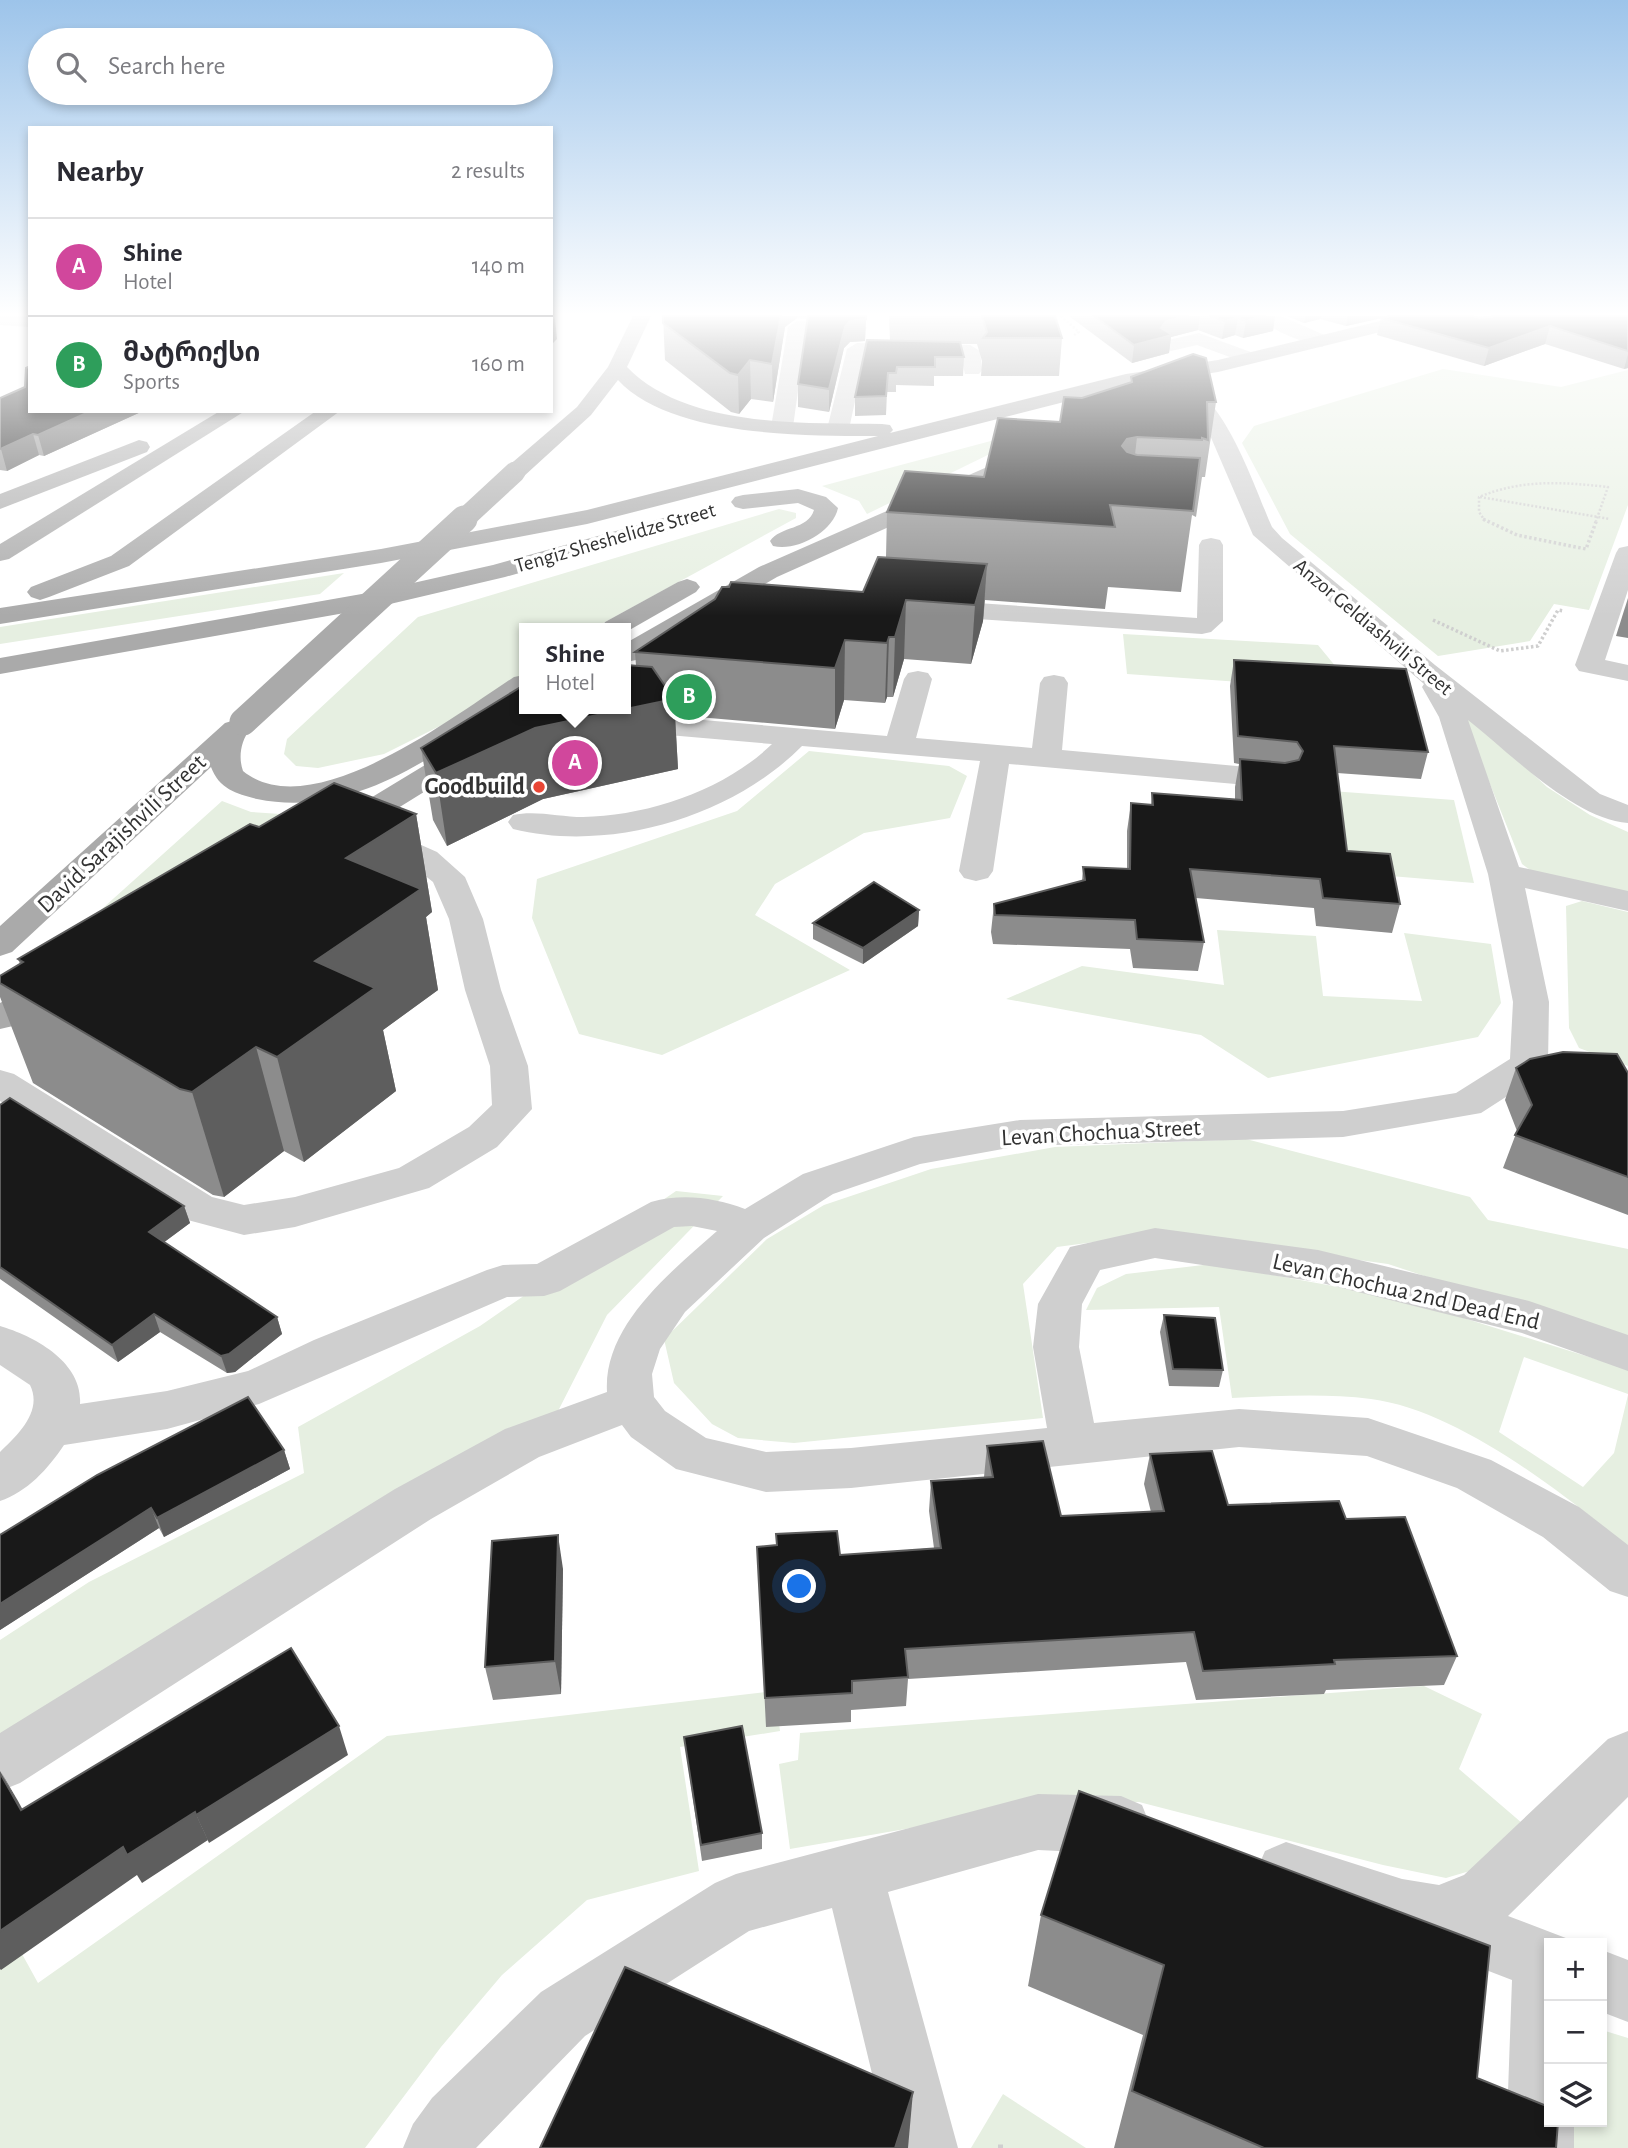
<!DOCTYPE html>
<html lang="en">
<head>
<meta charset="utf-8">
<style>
  :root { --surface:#fff; --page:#f2f2f3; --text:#2b2b33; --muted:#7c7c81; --line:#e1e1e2; --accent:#0f766e }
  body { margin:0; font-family:"Alegreya Sans","Noto Sans Georgian",sans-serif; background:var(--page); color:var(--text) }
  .controls { position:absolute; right:21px; bottom:21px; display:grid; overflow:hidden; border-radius:0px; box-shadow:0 4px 10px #0003 }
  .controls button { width:63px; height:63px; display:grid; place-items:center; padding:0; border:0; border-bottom:2px solid var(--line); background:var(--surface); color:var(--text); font:35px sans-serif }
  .you { position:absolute; left:800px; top:1587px; width:24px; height:24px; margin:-18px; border:5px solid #fff; border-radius:50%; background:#1a73e8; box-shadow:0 0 0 10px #1a73e833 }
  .badge { display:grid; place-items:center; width:46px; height:46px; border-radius:50%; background:var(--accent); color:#fff; font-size:23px; font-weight:700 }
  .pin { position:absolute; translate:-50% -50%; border:4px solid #fff; box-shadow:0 2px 7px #0006 }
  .popup { position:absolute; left:519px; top:623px; width:112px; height:91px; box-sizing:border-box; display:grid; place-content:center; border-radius:0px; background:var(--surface); filter:drop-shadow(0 2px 5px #0005); font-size:23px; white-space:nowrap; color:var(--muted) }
  .popup b { font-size:26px; color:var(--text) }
  .popup::after { content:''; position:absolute; left:50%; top:100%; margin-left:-14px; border:14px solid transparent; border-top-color:var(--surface) }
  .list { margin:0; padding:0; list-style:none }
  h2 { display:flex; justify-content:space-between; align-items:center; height:91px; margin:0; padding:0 28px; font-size:30px }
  h2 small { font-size:23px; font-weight:400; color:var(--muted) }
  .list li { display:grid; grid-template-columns:46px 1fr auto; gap:21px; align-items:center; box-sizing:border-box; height:98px; padding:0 28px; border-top:2px solid var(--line) }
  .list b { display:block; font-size:26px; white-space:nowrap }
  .list p { margin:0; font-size:23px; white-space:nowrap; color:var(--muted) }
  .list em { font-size:23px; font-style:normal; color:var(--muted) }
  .icon { flex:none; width:38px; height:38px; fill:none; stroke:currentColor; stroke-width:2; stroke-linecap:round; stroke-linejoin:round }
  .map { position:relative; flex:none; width:1628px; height:2148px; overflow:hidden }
  .search { position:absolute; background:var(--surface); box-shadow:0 4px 10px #0003; left:28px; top:28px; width:525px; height:77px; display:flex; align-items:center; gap:18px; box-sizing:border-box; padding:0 24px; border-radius:38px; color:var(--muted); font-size:26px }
  .panel { position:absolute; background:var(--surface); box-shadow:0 4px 10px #0003; left:28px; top:126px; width:525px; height:287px; border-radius:0px }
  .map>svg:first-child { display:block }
  .green { fill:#e6efe1 }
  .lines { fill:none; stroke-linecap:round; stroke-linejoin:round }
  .path-far2 { stroke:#cfcfcf; stroke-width:2.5; stroke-dasharray:2 2; stroke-linecap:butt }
  .path-far1 { stroke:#cfcfcf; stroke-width:3.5; stroke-dasharray:2.5 2.5; stroke-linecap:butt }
  .path { stroke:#cfcfcf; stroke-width:7; stroke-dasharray:5 5; stroke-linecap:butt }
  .minor { fill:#cfcfcf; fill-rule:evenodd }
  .major { fill:#aaa; fill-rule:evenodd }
  .major-bridge-far1 { stroke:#aaa; stroke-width:21 }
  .major-bridge { stroke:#aaa; stroke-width:27 }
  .wall { fill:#8c8c8c }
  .shaded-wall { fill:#5e5e5e }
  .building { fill:#191919; stroke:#5e5e5e; stroke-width:2 }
  .poi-dot { fill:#e94534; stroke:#fff; stroke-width:2.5 }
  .labels { text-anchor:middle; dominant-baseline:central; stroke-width:7; stroke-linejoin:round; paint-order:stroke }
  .far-street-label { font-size:21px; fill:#323232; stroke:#fff }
  .poi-label { font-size:24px; font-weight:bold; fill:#323232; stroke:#fff; text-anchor:end }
  .street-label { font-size:24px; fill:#323232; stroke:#fff }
</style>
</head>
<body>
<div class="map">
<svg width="1628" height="2148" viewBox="0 0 1628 2148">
  <rect width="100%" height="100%" fill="#fff"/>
  <g class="green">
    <polygon points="1443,369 1561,387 1628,370 1628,505 1589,610 1554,604 1530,641 1438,656 1290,534 1242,443 1254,426"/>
    <polygon points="1047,426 867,514 859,501 822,486"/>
    <polygon points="779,509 796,513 796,518 594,628 524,628 524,673 456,718 384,754 318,768 296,766 284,754 287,739 418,617"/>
    <polygon points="344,573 320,594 0,644 0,627"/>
    <polygon points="1123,634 1318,645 1355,690 1127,674"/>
    <polygon points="1452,699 1547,787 1590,815 1628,832 1628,892 1533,872 1522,864 1462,714"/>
    <polygon points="809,751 949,766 967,776 950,818 864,833 775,884 755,915 850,970 662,1055 579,1034 532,918 537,879 737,811"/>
    <polygon points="1331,791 1454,800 1474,883 1343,872"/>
    <polygon points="222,801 251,812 296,815 44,961"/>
    <polygon points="1582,901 1628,912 1628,1066 1579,1048 1569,1028 1566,906"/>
    <polygon points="1217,930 1316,936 1323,996 1422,1001 1404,933 1491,944 1501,1003 1478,1037 1268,1078 1201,1035 1006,999 1082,966 1224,985"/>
    <polygon points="1246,1139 1470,1197 1488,1220 1628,1249 1628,1343 1388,1264 1162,1233 1057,1247 1023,1284 1043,1418 794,1443 738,1438 712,1424 674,1383 664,1339 767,1239 824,1205 931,1169 1055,1147"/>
    <polygon points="676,1191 723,1196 607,1315 556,1415 0,1779 0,1640 89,1582 304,1473 298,1427 480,1326"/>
    <path d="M1212,1264L1399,1298L1628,1369V1394L1524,1357L1499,1432L1583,1487L1614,1453L1628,1395V1547C1562,1492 1457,1410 1371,1399C1325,1393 1278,1396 1232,1398L1219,1307L1086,1310L1097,1288L1126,1274Z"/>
    <polygon points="1424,1686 1482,1714 1459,1769 1529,1829 1490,1865 1446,1878 1383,1865 1139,1802 1038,1806 790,1849 779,1764 798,1760 800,1733"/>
    <polygon points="775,1691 780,1731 680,1747 699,1871 587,1900 502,1975 441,2047 365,2148 0,2148 0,1914 38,1983 387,1736"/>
    <polygon points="1602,2030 1628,2038 1628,2148 1571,2148 1561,2141 1561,2122 1602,2122"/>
    <polygon points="1003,2094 1086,2148 971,2148"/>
  </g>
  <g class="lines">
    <g class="path-far2">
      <polyline points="1061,316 1079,332 1074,335"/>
      <polyline points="1480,497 1610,519"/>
      <path d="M1485,521L1479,512V497C1522,479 1563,482 1608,487L1596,521"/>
    </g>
    <g class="path-far1">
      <polyline points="1483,519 1517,535 1586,549 1597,519"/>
      <polyline points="1433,620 1500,651 1538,646 1558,610 1564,611"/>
    </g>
    <polyline class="path" points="998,2148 1008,2148"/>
    <g class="minor">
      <polygon points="0,316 30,316 30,327 0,325"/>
      <path d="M1259,316H1281L1329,337L1331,341L1322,347C1302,342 1272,332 1259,316Z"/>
      <polygon points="797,321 858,322 867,328 858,334 806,333 793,427 790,432 774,432 771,427 788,327"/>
      <polygon points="1199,333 1256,354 1259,358 1249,364 1197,345 1171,351 1161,345 1164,341"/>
      <polygon points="857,343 970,345 980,351 982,370 979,374 965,374 961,357 865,355 849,429 846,434 830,434 827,429 847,349"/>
      <path d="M1177,379C1224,391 1254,487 1272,527L1282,538L1435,665L1600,794L1628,805V823C1574,819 1511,754 1468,720L1519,867L1628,891V911L1525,888L1549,1002L1548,1064L1543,1073L1481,1113L1343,1137L1020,1146L920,1164L833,1194L764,1238L685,1312L660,1349L652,1374L654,1397L665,1411L706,1438L766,1452L851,1448L1047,1428L1033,1347L1038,1304L1070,1247L1155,1228L1318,1250L1529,1301L1628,1335V1371L1522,1333L1318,1282L1155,1258L1100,1270L1082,1304L1079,1347L1094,1423L1239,1409L1368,1418L1491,1460L1579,1507L1628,1545V1597L1610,1591L1543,1537L1457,1488L1367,1456L1239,1447L851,1488L766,1492L676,1469L631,1437L622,1425L539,1457L431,1519L20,1783L0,1791V1733L395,1489L505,1429L607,1392C603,1325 672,1271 717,1231L692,1226L674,1227L560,1291L544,1296L507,1297L259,1404L167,1429L64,1445C48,1469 27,1492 0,1501V1452C18,1435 43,1411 30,1385L0,1365V1326C34,1336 83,1362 80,1404L167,1391L248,1371L314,1340L487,1270L503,1265L537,1264L651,1202C684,1193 714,1198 745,1209L803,1174L914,1137L1020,1120L1343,1111L1456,1093L1510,1059L1513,1002L1488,874L1439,717L1422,687L1424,684L1253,535L1206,426L1197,412L1167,385L1170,381Z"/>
      <polygon points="1211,538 1220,540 1223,545 1223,621 1211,632 1202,634 933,616 924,614 920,608 924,602 933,600 1197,618 1199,545 1202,540"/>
      <polygon points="1628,546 1628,590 1605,660 1628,665 1628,681 1579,671 1575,665 1616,553 1619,548"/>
      <path d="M918,671L928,673L932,679L916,738L1032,748L1040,683L1044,677L1054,675L1064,677L1068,683L1062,750L1280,770L1291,772L1295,779L1291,786L1280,788L1009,764L993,871L988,878L976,881L964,878L959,871L980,761L802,746C732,817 610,853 513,829L508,822L513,815C535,810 560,817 583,817C647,816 725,790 772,744L622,731L612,728L607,722L612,716L622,713L887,736L904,679L908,673Z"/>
      <polygon points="376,825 437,852 465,877 483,919 501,990 528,1066 532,1109 497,1147 429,1188 295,1227 244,1235 184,1219 0,1101 0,1070 14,1074 212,1197 244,1205 295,1197 399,1168 469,1127 492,1105 490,1066 465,990 449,919 433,882 413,866 365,842 360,835 365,828"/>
      <polygon points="1628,1731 1628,1797 1508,1916 1571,1940 1572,1943 1549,1943 1549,2122 1574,2122 1574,2148 1506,2148 1512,1980 1408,1940 1265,1893 1256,1872 1265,1851 1286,1842 1402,1879 1439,1885 1464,1875 1608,1739"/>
      <polygon points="1038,1794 1121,1796 1142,1805 1150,1825 1142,1845 1121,1854 1038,1850 888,1892 958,2148 890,2148 832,1908 749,1931 585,2036 476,2148 403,2148 413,2124 432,2098 541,1992 715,1883 736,1874"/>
      <polygon points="1602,1950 1628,1960 1628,2022 1602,2012"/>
    </g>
    <g class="major">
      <path d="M633,316H651L627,367C686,428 803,423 882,424L890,425L893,430L890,433L1126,374L1218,360L1401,316H1432L1429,320L1218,372L1127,386L587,524L381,563L0,624V608L381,549L587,510L878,436C806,436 670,437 618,380L591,415L523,477H507L504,472L507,467L577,407L608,367Z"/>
      <polygon points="220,411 245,411 9,559 0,561 0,544"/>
      <polygon points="316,411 340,411 129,566 49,597 40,600 31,597 27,592 31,587 111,556"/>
      <polygon points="139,440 147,442 150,447 147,452 0,509 0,494"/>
      <polygon points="1035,446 1043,448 1046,453 1043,458 777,577 636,660 626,662 626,643 759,567"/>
      <path d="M798,489L826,497L838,508C833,532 796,552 773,546L770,541C780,526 808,530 814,510L798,503L743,509L735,507L731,502L735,497L743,495Z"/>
      <polygon points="685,512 693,514 697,519 693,524 505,577 373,608 0,674 0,658 373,592 493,565"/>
      <polygon points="687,579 696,582 700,587 696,592 626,632 626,628 601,628 605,622 678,582"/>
      <path d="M524,675V695C444,748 359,820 257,799C237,794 219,789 211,767L12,952L0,956V926L225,723L235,720L245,723L250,729C241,741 238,757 243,771C312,827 455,715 514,677Z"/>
      <polygon points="524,705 524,709 552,709 548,715 353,836 342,839 331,836 326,829 331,822"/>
      <polygon points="53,978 66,981 71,989 66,997 13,1026 0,1029 0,1003 40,981"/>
    </g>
    <polyline class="major-bridge-far1" points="462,521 515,472"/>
    <polyline class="major-bridge" points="243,722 464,519"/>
  </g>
  <g class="wall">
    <polygon points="663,316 866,316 865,341 850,342 844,348 829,412 798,407 798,384 808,319 797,318 785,327 773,402 751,399 739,414 731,412 665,360"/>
    <polygon points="889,316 1055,316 1062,338 1059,376 981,376 982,361 977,344 960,344 964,357 963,376 934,376 934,386 896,385 896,392 887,392 886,415 855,416 855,397 890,340"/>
    <polygon points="1069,316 1275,316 1273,331 1243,338 1235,335 1222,339 1198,330 1171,337 1169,353 1132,363"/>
    <polygon points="1287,316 1628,316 1628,368 1624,369 1545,344 1484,366 1377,335 1381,318 1346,326 1320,319 1304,323"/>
    <polygon points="1131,377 1216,402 1205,477 1202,477 1196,517 1192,515 1181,592 1108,587 1105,609 985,600 983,621 971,664 904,659 893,697 887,697 885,703 844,700 835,729 675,715 678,769 543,799 447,846 433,820 421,748 636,666 635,652 715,599 863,592 886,557 887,512 984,477 1060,422 1082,398 1131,382"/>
    <polygon points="0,398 143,411 44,456 39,455 7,471 0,470"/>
    <polygon points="1628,598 1628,638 1616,636"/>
    <polygon points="1234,660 1428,752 1421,779 1337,773 1347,851 1400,904 1392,933 1316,926 1314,908 1196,898 1204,942 1198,971 1133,968 1130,949 993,944 991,932 994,904 1082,881 1083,867 1127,869 1127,831 1131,803 1151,805 1152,793 1235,800 1235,787 1239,764 1234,763 1230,686"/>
    <polygon points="416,814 432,912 426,917 438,990 383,1030 396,1091 304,1162 284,1151 224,1197 213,1195 33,1083 0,997 0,976 20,964 18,959"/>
    <polygon points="919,910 918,926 863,964 813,939 813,923"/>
    <polygon points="1516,1068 1628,1073 1628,1215 1503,1168 1517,1131 1505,1100"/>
    <polygon points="0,1105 184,1206 190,1223 164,1242 277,1317 282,1334 235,1372 227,1373 160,1332 118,1362 0,1279"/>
    <polygon points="1164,1315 1223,1370 1219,1387 1169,1386 1160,1332"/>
    <polygon points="987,1446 1061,1516 1151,1512 1144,1484 1150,1454 1228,1505 1346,1519 1457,1656 1444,1685 1326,1690 1324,1694 1196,1700 1186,1662 908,1679 906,1706 851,1710 851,1722 766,1727 757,1547 840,1555 934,1548 929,1511 931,1481 984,1477"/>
    <polygon points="284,1450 290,1469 164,1537 159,1528 0,1630 0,1535"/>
    <polygon points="563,1569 561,1694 493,1700 485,1667"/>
    <polygon points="684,1737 762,1833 762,1849 702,1861"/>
    <polygon points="1041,1915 1477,2078 1556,2148 1114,2148 1143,2035 1028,1986"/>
  </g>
  <g class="shaded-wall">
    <polygon points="781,316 797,316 797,318 785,327 773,402 772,364"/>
    <polygon points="1189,316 1200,316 1198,330 1171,337 1169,353 1132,363 1134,345 1166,321"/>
    <polygon points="1266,316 1275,316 1273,331 1243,338 1246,321"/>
    <polygon points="1305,316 1321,316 1320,319 1304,323"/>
    <polygon points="1348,316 1391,316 1346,326"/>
    <polygon points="555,318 557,339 551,345 551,321"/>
    <polygon points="1238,318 1235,335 1222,339 1225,321"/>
    <polygon points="866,319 865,341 850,342 844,348 829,412 829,389 845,327 850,321"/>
    <polygon points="1550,326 1545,344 1484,366 1489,348"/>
    <polygon points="1628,354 1628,368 1624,369"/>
    <polygon points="750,360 751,399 739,414 738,375"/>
    <polygon points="91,411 143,411 44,456 38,435"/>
    <polygon points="33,434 39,455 7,471 1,449"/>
    <polygon points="1137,437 1129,507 1122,446 1127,439"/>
    <polygon points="987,564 983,621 971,664 975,605"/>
    <polygon points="906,600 904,659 893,697 895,637"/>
    <polygon points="889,637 887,697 885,703 887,643"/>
    <polygon points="845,640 844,700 835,729 835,668"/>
    <polygon points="674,699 678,769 543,799 447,846 436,773 535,728"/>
    <polygon points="416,814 432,912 426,917 438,990 383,1030 396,1091 304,1162 277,1057 315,961 346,858"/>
    <polygon points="919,910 918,926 863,964 863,948"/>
    <polygon points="256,1047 284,1151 224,1197 192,1092"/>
    <polygon points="184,1206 190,1223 155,1249 149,1232"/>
    <polygon points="154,1314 160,1332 118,1362 112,1345"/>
    <polygon points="277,1317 282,1334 235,1372 227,1373 221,1356"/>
    <polygon points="284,1450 290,1469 164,1537 157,1518"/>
    <polygon points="151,1508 159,1528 0,1630 0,1604"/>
    <polygon points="558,1535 563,1569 561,1694 555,1661"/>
    <polygon points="339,1726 348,1755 209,1843 196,1815"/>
    <polygon points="1,1772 18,1801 38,1838 21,1810"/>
    <polygon points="195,1812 208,1840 142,1883 137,1875 1,1970 0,1969 0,1931 123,1847"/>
    <polygon points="913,2092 908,2148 895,2148"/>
  </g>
  <g class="building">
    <polygon points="663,316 781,316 772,364 750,360 738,375 730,373 663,323"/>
    <polygon points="808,316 866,316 866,319 850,321 845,327 829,389 798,384"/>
    <polygon points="982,316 1055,316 1062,338 983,338 987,332"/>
    <polygon points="1094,316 1189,316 1166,321 1161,328 1172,335 1134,345"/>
    <polygon points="1209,316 1266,316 1246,321 1238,318 1225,321"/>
    <polygon points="1390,316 1473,316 1480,318 1494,316 1628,316 1628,351 1550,326 1489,348 1381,318"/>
    <polygon points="867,340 960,342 964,357 935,357 935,367 897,367 896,373 888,373 886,396 855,397"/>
    <polygon points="1193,354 1206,358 1216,402 1207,402 1208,440 1202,438 1202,440 1137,437 1127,439 1122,446 1127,452 1137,455 1200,458 1193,511 1110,505 1115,527 887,512 905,471 984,477 998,418 1060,422 1064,397 1082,398 1132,382 1131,377"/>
    <polygon points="30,366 30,411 91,411 38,435 33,434 0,449 0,398 25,387 26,368"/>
    <polygon points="878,557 987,564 975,605 906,600 895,637 889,637 887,643 845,640 835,668 635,652 715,599 722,587 729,587 731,582 863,592"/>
    <polygon points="1234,660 1406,669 1428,752 1334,746 1347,851 1390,854 1400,904 1323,898 1320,879 1190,869 1204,942 1137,939 1135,920 995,915 994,904 1085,880 1083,867 1130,869 1131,803 1153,805 1152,793 1242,800 1240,759 1285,763 1299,760 1303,751 1297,742 1238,736"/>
    <polygon points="626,665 652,667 674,699 535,728 436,773 421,748 524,685 524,709 626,709"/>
    <polygon points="334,783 416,814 346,858 421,889 315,961 375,988 277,1057 256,1047 192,1092 180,1089 0,983 0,976 23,962 18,959 250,824 259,827"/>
    <polygon points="874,882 919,910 863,948 813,923"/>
    <polygon points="1563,1052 1617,1054 1628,1073 1628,1177 1515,1135 1532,1105 1516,1068 1530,1059"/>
    <polygon points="10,1098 184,1206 149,1232 277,1317 229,1354 221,1356 154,1314 112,1345 0,1267 0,1105"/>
    <polygon points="1164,1315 1215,1318 1223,1370 1173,1369"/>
    <polygon points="248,1397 284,1450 157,1518 151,1508 0,1604 0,1535 97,1475"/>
    <polygon points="1043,1441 1061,1516 1164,1511 1150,1454 1212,1451 1228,1505 1339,1501 1346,1519 1405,1517 1457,1656 1334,1660 1335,1664 1203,1671 1194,1632 905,1649 908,1677 852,1681 852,1693 765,1698 757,1547 777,1545 776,1534 837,1531 840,1555 941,1548 931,1481 993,1477 987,1446"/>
    <polygon points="558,1535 555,1661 485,1667 492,1541"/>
    <polygon points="291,1648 339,1726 196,1815 195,1812 127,1855 123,1847 0,1931 0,1773 21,1810"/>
    <polygon points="742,1726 762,1833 701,1845 684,1737"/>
    <polygon points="1079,1791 1490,1946 1477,2078 1549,2107 1549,2122 1558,2122 1556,2148 1264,2148 1132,2091 1164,1965 1041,1915"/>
    <polygon points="625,1967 913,2092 895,2148 540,2148"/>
  </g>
  <linearGradient id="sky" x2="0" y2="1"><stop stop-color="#9dc4ea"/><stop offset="0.51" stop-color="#fff"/><stop offset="1" stop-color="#fff" stop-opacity="0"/></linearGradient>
  <rect width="1628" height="616" fill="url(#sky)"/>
  <circle class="poi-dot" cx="539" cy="787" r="7"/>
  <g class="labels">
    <g class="far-street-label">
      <text transform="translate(615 538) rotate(-16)">Tengiz Sheshelidze Street</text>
      <text transform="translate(1373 627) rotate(40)">Anzor Geldiashvili Street</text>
    </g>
    <g class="poi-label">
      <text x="525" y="787">Goodbuild</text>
    </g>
    <g class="street-label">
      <text transform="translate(122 834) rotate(-43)">David Sarajishvili Street</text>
      <text transform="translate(1101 1133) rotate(-3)">Levan Chochua Street</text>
      <text transform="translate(1406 1292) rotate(13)">Levan Chochua 2nd Dead End</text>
    </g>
  </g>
</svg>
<div class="controls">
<button>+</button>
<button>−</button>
<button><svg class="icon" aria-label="layers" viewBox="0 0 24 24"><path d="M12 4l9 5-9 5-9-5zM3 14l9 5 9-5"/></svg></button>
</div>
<div class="you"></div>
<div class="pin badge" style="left:575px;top:763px;background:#d1479c">A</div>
<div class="popup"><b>Shine</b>Hotel</div>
<div class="pin badge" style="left:689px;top:697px;background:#2e9e5b">B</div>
<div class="search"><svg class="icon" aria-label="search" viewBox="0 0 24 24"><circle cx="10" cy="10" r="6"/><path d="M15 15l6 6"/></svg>Search here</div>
<section class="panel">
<h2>Nearby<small>2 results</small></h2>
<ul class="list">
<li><span class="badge" style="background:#d1479c">A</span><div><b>Shine</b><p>Hotel</p></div><em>140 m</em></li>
<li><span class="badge" style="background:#2e9e5b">B</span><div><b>მატრიქსი</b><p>Sports</p></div><em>160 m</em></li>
</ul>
</section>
</div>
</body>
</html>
